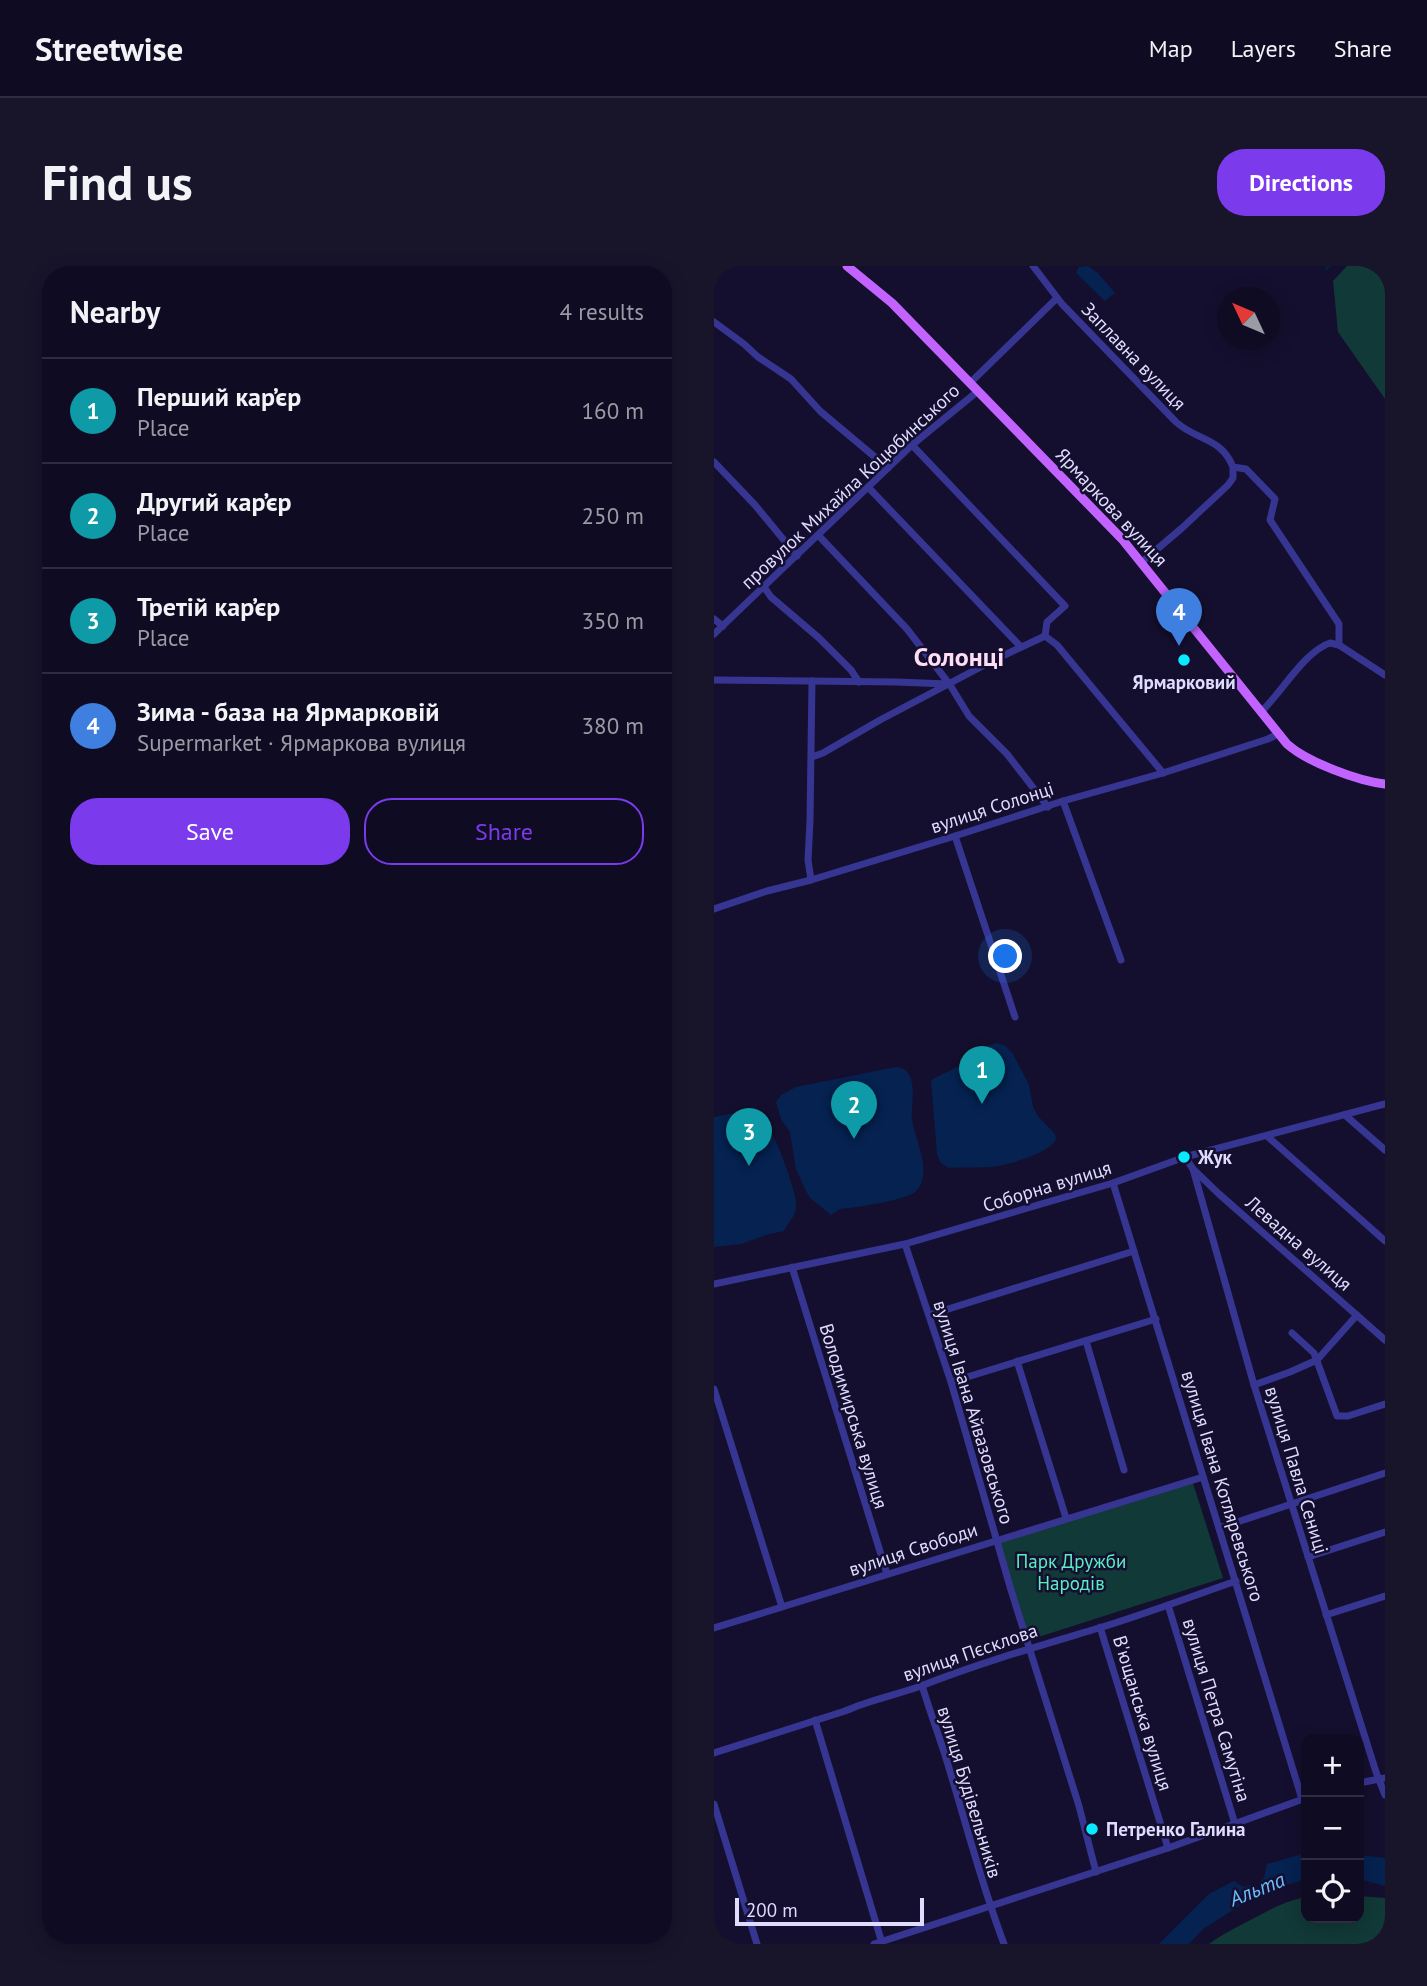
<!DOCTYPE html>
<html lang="en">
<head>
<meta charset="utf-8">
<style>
  :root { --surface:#0f0b22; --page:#18142a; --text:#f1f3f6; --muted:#9b9ba5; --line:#2f2b40; --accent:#7c3aed }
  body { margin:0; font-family:"PT Sans",sans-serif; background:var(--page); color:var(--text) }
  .controls { position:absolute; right:21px; bottom:21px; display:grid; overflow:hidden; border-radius:14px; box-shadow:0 4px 18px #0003 }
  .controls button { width:63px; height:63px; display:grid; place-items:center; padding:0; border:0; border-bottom:2px solid var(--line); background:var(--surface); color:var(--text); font:35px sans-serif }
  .compass { position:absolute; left:503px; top:21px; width:63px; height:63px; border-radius:50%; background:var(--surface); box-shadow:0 4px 18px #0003; rotate:314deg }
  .scale { position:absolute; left:21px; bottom:18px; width:189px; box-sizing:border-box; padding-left:7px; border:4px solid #dfdcff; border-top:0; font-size:19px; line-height:24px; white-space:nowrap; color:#dfdcff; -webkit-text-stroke:5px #140f2e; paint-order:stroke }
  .you { position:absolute; left:292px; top:691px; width:24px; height:24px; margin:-18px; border:5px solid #fff; border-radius:50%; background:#1a73e8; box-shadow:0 0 0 10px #1a73e833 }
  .badge { display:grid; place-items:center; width:46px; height:46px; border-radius:50%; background:var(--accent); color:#fff; font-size:23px; font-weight:700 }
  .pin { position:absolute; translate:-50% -58px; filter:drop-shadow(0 2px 4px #0008) }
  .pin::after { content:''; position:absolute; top:37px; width:24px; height:21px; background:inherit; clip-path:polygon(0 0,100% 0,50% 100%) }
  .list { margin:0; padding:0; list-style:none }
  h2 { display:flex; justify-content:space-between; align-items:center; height:91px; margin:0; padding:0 28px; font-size:30px }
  h2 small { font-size:23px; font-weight:400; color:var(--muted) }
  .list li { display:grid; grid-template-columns:46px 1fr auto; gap:21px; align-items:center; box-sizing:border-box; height:105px; padding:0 28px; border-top:2px solid var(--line) }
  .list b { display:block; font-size:26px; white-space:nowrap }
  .list p { margin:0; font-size:23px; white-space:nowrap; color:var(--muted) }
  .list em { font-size:23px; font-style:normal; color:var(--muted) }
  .actions { display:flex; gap:14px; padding:21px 28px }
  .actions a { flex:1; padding:16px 0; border:2px solid var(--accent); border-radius:28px; text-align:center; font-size:24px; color:var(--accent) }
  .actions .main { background:var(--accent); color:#fff }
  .icon { flex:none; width:38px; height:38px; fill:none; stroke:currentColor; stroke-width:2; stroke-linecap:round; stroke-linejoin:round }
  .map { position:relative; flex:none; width:671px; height:1678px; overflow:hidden; border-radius:28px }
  header { display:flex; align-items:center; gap:42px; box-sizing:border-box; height:98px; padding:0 35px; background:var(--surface); border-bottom:2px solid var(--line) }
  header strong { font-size:33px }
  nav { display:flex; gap:38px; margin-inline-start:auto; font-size:24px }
  .intro { display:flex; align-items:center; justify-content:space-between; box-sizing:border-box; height:168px; padding:0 42px }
  h1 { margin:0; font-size:49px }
  .button { padding:18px 32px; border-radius:28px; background:var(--accent); color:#fff; font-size:24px; font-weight:700 }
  main { display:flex; gap:42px; padding:0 42px }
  aside { flex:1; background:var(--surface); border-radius:28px; box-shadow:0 4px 18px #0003 }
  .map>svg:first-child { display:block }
  .green { fill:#113937 }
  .water { fill:#052251 }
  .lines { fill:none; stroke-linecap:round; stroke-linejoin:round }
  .stream { stroke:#052251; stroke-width:2 }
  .minor { stroke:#373592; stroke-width:7 }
  .major { stroke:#c263ff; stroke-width:9 }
  .poi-dot { fill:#08ebff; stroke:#140f2e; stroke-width:2.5 }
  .labels { text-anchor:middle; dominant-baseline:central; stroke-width:5; stroke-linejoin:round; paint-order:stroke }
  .street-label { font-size:19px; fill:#dfdcff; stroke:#140f2e }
  .poi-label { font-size:19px; font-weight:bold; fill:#dfdcff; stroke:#140f2e; text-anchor:start }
  .park-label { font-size:19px; fill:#5bedc5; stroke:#140f2e }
  .water-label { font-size:21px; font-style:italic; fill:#6abdff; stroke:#140f2e }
  .district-label { font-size:26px; font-weight:bold; fill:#ffdef4; stroke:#140f2e }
</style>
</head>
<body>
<header>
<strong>Streetwise</strong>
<nav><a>Map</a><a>Layers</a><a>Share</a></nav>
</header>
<div class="intro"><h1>Find us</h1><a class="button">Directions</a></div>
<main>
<aside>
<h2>Nearby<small>4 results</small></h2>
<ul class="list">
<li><span class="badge" style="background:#0f9aa8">1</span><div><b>Перший кар’єр</b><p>Place</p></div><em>160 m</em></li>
<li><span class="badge" style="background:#0f9aa8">2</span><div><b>Другий кар’єр</b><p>Place</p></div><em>250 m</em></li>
<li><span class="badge" style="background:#0f9aa8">3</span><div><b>Третій кар’єр</b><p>Place</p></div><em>350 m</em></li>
<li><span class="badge" style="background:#3f7fe0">4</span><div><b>Зима - база на Ярмарковій</b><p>Supermarket · Ярмаркова вулиця</p></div><em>380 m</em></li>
</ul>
<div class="actions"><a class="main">Save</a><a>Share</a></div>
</aside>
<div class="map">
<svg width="671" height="1678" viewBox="0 0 671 1678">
  <rect width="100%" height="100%" fill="#140f2e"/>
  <g class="green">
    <polygon points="633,0 671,0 671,133 624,66 619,15"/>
    <polygon points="478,1214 509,1312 315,1374 285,1274"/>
    <path d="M645,1630L671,1632V1678H495C506,1670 517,1664 529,1658C550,1647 569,1635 592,1631V1652H645Z"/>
  </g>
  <g class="water">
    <polygon points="374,0 384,7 401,27 391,35 362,7 365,1"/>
    <path d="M283,777L292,780L299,788L315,819L319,841L324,850L341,868L342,874C333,888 292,900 275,901C261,902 248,901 235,902L227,897L223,888L217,814L255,795L273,780Z"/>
    <path d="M182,801C188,802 192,803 195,809C202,821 197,839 198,853C200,873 221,908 201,926C192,934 140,942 126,943L117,949L96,932L92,925L82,903L76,866L67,853L62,836L67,829L82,821Z"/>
    <path d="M26,846L40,847C46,853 53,860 58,868C65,880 84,929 82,942C81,952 73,957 70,965L52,969L27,978L0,981V851Z"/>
    <polygon points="592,1587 592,1613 549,1626 545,1617 550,1612 553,1598"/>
    <polygon points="645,1589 671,1592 671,1620 645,1613"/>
    <polygon points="520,1615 529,1621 537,1619 540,1627 533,1632 533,1635 489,1663 475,1678 445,1678 495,1628"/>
  </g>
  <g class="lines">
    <polyline class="stream" points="612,3 615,0"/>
    <g class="minor">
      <path d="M319,0L348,38L462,156C483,175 507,171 519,201L532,203L561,233L556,254L625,358V379L671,409"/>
      <polyline points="0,56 30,78 44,91 77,113 106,145 174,202"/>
      <polyline points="256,117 343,32"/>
      <polyline points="198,179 351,340 333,356 331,370 343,379 449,507"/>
      <polyline points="0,196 41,239 83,290"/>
      <polyline points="154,221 307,381"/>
      <polyline points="105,270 193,363 236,419 255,450 293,488 334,541"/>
      <polyline points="428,296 468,262 514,219 519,212 519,201"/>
      <polyline points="50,321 57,331 105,372 137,404 145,416"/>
      <polyline points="0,353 9,360"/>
      <polyline points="0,368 198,179 264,125"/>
      <polyline points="0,414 183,416 234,418"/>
      <path d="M547,446C567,427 591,385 616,377L625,379"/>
      <polyline points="98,491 109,487 166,454 280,394 331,370"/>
      <polyline points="349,535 407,694"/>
      <polyline points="241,570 301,751"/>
      <polyline points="97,614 94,594 96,555 98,415"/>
      <polyline points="0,643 53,625 97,614 241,570 349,535 449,507 554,473 564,468"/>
      <polyline points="631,849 671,884"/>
      <polyline points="553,870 671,975"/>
      <polyline points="471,891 479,903 505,928 671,1074"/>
      <polyline points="479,903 540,1119 662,1506 671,1529"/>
      <polyline points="399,917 588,1533"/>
      <polyline points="191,978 237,1116 297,1324 365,1540 382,1606"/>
      <polyline points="78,1001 173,1308"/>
      <polyline points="0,1018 191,978 399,917 471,891 671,838"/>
      <polyline points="215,1049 420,985"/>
      <polyline points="578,1067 600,1087 623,1150 634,1150 671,1138"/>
      <polyline points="372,1075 410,1204"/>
      <polyline points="303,1095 352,1252"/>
      <polyline points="237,1116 442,1053"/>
      <polyline points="540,1119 576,1106 603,1094 643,1049"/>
      <polyline points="0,1123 68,1341"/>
      <polyline points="505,1262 671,1207"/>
      <polyline points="594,1291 671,1266"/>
      <polyline points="454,1339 521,1558"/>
      <polyline points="612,1349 671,1330"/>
      <polyline points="386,1361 454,1582"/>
      <polyline points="0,1362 489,1211"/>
      <path d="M208,1419C216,1447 227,1474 235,1502C253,1561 268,1620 290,1678"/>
      <polyline points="101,1454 168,1677"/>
      <path d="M0,1487L131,1445C155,1434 182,1429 207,1420C265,1397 325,1380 385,1362C431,1348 476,1331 522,1315"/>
      <polyline points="645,1517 671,1512"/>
      <polyline points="0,1538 43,1678"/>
      <polyline points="160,1678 454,1582 592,1532"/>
    </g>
    <path class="major" d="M133,0L178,37L408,273L573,478C593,496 644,515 671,518"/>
  </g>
  <g class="poi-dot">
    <circle cx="470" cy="394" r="7"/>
    <circle cx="470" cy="891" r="7"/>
    <circle cx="378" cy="1563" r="7"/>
  </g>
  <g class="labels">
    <g class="street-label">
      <text transform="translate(420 90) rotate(46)">Заплавна вулиця</text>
      <text transform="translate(136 220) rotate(-43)">провулок Михайла Коцюбинського</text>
      <text transform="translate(398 241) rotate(47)">Ярмаркова вулиця</text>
      <text transform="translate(278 541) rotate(-18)">вулиця Солонці</text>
      <text transform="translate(333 920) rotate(-17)">Соборна вулиця</text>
      <text transform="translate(585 977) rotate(41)">Левадна вулиця</text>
      <text transform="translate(260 1146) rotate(73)">вулиця Івана Айвазовського</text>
      <text transform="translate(140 1150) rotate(73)">Володимирська вулиця</text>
      <text transform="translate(583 1204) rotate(73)">вулиця Павла Сениці</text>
      <text transform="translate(509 1220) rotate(73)">вулиця Івана Котляревського</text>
      <text transform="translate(199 1283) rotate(-18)">вулиця Свободи</text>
      <text transform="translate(256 1386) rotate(-19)">вулиця Пєсклова</text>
      <text transform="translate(503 1444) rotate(73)">вулиця Петра Самутіна</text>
      <text transform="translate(429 1447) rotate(73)">В'ющанська вулиця</text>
      <text transform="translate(256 1526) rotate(73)">вулиця Будівельників</text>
    </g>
    <g class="poi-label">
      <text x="470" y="416" text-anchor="middle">Ярмарковий</text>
      <text x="484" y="891">Жук</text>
      <text x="392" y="1563">Петренко Галина</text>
    </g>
    <g class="park-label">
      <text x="357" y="1295">Парк Дружби<tspan x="357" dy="22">Народів</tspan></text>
    </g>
    <g class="water-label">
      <text transform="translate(543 1623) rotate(-22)">Альта</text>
    </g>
    <g class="district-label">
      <text x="245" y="390">Солонці</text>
    </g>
  </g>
</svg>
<div class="controls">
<button>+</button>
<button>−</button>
<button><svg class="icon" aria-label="locate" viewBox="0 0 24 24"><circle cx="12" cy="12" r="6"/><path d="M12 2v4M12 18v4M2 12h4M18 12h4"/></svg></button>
</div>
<svg class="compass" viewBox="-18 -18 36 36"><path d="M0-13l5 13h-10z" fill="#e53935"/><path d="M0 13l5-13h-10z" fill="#9b9ba5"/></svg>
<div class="scale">200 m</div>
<div class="you"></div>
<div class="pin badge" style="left:268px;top:838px;background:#0f9aa8">1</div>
<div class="pin badge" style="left:140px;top:873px;background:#0f9aa8">2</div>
<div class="pin badge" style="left:35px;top:900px;background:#0f9aa8">3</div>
<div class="pin badge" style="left:465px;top:380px;background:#3f7fe0">4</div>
</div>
</main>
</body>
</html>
